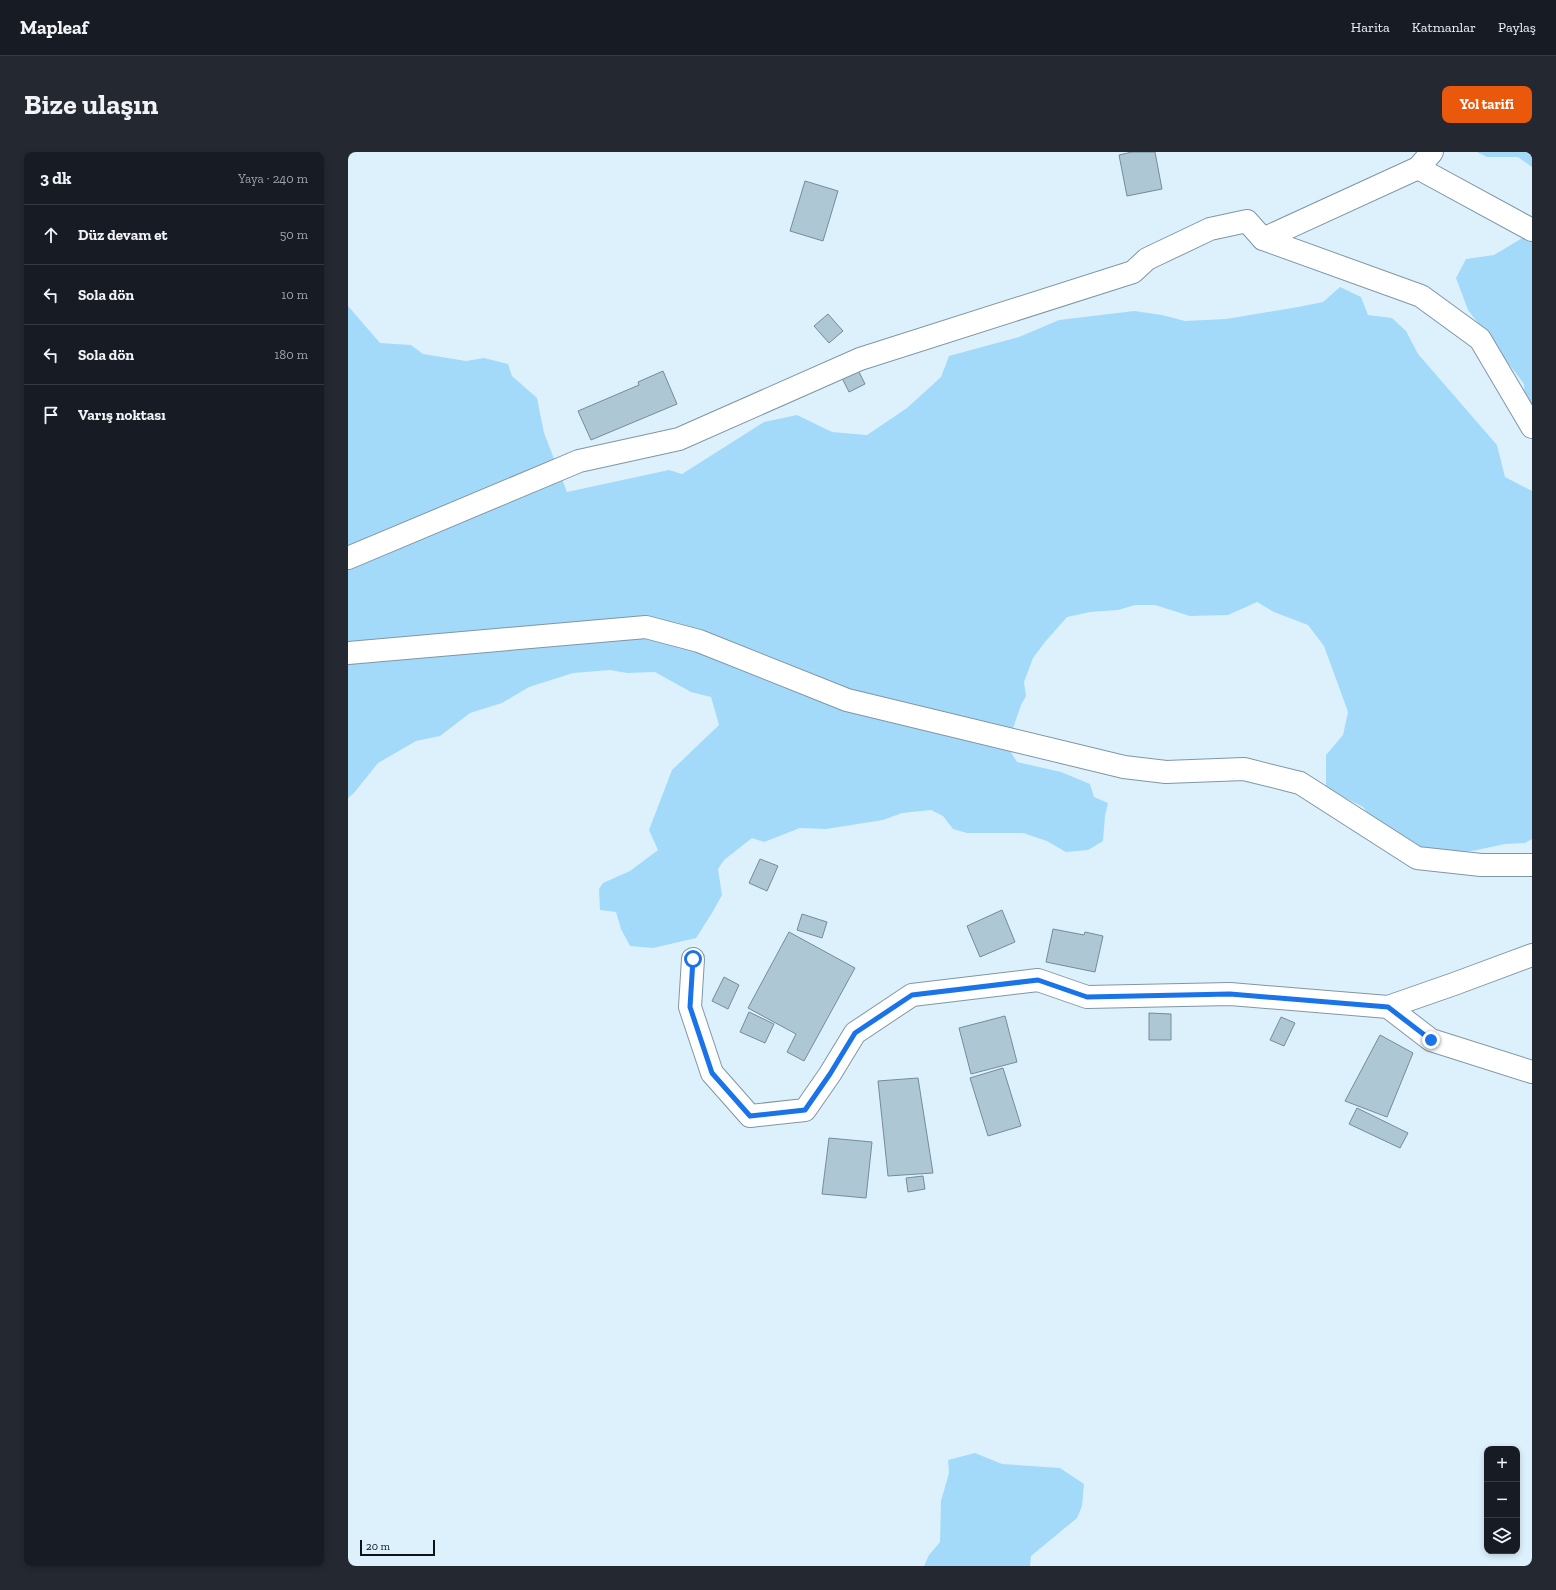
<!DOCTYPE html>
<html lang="tr">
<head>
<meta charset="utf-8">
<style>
  :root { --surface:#171b24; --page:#242831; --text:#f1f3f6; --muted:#9ea1a6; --line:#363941; --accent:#ea580c }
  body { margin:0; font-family:"Zilla Slab",serif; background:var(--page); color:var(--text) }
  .controls { position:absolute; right:12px; bottom:12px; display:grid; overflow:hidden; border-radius:8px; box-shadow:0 2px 6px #0003 }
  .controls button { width:36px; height:36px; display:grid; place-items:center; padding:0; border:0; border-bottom:1px solid var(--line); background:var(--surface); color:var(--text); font:20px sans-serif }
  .scale { position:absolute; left:12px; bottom:10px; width:75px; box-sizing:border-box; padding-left:4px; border:2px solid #0b1419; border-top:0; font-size:11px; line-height:14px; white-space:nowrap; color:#0b1419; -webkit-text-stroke:3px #ddf1fd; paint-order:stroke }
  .stop { position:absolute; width:12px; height:12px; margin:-9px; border:3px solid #1a73e8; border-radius:50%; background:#fff }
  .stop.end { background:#1a73e8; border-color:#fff; box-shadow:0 1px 4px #0008 }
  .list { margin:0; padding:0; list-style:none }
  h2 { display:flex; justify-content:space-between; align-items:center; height:52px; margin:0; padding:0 16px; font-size:17px }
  h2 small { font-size:13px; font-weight:400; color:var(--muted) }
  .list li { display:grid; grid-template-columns:26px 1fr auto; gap:12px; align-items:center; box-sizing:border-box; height:60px; padding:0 16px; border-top:1px solid var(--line) }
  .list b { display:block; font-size:15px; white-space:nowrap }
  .list em { font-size:13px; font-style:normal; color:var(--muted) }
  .icon { flex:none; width:22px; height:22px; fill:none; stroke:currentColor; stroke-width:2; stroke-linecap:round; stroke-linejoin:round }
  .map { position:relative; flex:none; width:1184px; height:1414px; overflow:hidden; border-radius:8px }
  header { display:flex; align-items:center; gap:24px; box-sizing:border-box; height:56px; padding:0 20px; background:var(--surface); border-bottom:1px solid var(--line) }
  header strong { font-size:19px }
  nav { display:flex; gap:22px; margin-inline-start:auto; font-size:14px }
  .intro { display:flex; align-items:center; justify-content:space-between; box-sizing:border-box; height:96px; padding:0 24px }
  h1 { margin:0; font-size:28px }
  .button { padding:10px 18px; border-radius:8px; background:var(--accent); color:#fff; font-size:14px; font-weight:700 }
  main { display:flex; gap:24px; padding:0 24px }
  aside { flex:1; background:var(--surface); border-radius:8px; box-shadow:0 2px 6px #0003 }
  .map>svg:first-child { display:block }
  .green { fill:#a3daf9 }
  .building { fill:#aec7d5; stroke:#748c99 }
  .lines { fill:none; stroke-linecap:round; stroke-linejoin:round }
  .minor-casing { stroke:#7f96a4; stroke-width:24 }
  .minor { stroke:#fff; stroke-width:22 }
  .route { stroke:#1a73e8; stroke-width:5 }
</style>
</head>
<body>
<header>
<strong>Mapleaf</strong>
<nav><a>Harita</a><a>Katmanlar</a><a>Paylaş</a></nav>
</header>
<div class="intro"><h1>Bize ulaşın</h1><a class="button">Yol tarifi</a></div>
<main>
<aside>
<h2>3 dk<small>Yaya · 240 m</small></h2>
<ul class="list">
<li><svg class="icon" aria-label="ahead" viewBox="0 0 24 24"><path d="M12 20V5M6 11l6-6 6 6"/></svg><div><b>Düz devam et</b></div><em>50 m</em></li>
<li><svg class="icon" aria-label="left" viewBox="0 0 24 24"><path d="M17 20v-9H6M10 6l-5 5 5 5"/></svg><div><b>Sola dön</b></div><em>10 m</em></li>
<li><svg class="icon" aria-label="left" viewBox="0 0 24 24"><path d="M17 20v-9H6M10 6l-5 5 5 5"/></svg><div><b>Sola dön</b></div><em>180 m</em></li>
<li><svg class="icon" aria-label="arrive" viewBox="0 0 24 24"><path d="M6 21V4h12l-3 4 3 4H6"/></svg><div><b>Varış noktası</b></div></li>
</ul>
</aside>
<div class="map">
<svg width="1184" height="1414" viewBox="0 0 1184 1414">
  <rect width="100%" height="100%" fill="#ddf1fd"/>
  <g class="green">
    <polygon points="1129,0 1184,0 1184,15 1170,5 1139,5"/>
    <polygon points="1184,69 1184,275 1177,255 1176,232 1120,158 1108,126 1118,107 1146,103 1176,85"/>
    <polygon points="992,135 1013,145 1020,163 1044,166 1058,179 1070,202 1149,293 1157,325 1184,339 1184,687 1177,691 1157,692 1129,698 1076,707 1030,675 1015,655 978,636 978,603 995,583 1000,560 976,494 960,473 926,460 909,450 880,463 842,464 807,453 787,453 770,458 742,460 719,465 697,490 685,506 676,530 678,544 673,553 659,594 669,610 713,620 742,632 746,645 760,651 757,664 755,689 740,698 718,700 699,689 675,681 619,681 605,677 595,664 583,658 554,661 535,668 478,677 452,676 416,690 404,686 376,708 370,717 374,743 364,761 348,786 305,796 282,794 273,777 268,760 252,758 251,737 255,731 282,719 310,698 301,678 324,618 371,573 363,545 343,540 307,520 279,521 262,518 225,521 181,535 154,551 122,561 92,584 68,589 30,611 6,641 0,646 0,154 32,191 63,193 75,202 118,209 136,206 160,212 164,224 189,246 196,281 219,340 321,318 334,322 416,270 449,263 484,280 519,283 559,256 593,225 601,204 671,185 711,168 786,159 814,163 837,169 878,167 950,155 975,150"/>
    <polygon points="627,1301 654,1312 712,1316 736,1332 734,1354 729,1366 683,1404 682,1414 576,1414 581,1403 592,1390 593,1349 601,1321 600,1308"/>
  </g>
  <g class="building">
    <polygon points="784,0 807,0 814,37 779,44 771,3"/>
    <polygon points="457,29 490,39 475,89 442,79"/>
    <polygon points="480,162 495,179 481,191 466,174"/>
    <polygon points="509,216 517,232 501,240 493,224"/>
    <polygon points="315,219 329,252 243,288 230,259 291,233 290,230"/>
    <polygon points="412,707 430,714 419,739 401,731"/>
    <polygon points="654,758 667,790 632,805 619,774"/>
    <polygon points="454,762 479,770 474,786 449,778"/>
    <polygon points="705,777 736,783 737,780 755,784 747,820 698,810"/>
    <polygon points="441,780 507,816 456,909 439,900 448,882 400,856"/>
    <polygon points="376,825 391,833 380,857 364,849"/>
    <polygon points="401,860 426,872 417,891 392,880"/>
    <polygon points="801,861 823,862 823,888 801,888"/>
    <polygon points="657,864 669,910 623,922 611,876"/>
    <polygon points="933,865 947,871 936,894 922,888"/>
    <polygon points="1032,883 1065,901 1039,965 997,949"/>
    <polygon points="655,916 673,974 640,984 622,926"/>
    <polygon points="570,926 585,1021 540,1024 530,929"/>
    <polygon points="1009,956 1060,981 1052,996 1001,972"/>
    <polygon points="481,986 524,990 518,1046 474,1042"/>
    <polygon points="575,1024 577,1037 560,1040 558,1026"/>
  </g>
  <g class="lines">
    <g class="minor-casing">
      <g id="minor">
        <polyline points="1070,16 1184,78"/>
        <polyline points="915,87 1070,16 1084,0"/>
        <polyline points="0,406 231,309 331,287 512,207 785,120 799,107 862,77 899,69 915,87 1073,144 1132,187 1184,275"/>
        <polyline points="0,501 298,475 351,489 499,548 776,615 818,620 896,617 952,631 1069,706 1133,713 1184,713"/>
        <polyline points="345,807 342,855 364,921 402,964 457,958 482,922 507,881 564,843 690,828 739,845 882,842 1040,855 1083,888 1184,920"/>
        <polyline points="1040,855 1106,832 1184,803"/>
      </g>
    </g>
    <use href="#minor" class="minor"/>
  </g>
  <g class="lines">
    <polyline class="route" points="345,807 342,855 364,921 402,964 457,958 482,922 507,881 564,843 690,828 739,845 882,842 1040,855 1083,888"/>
  </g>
</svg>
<div class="controls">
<button>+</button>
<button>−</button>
<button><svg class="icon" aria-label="layers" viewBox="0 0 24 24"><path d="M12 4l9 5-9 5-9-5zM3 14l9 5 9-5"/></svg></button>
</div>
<div class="scale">20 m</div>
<div class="stop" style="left:345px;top:807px"></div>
<div class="stop end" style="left:1083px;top:888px"></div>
</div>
</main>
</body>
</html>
